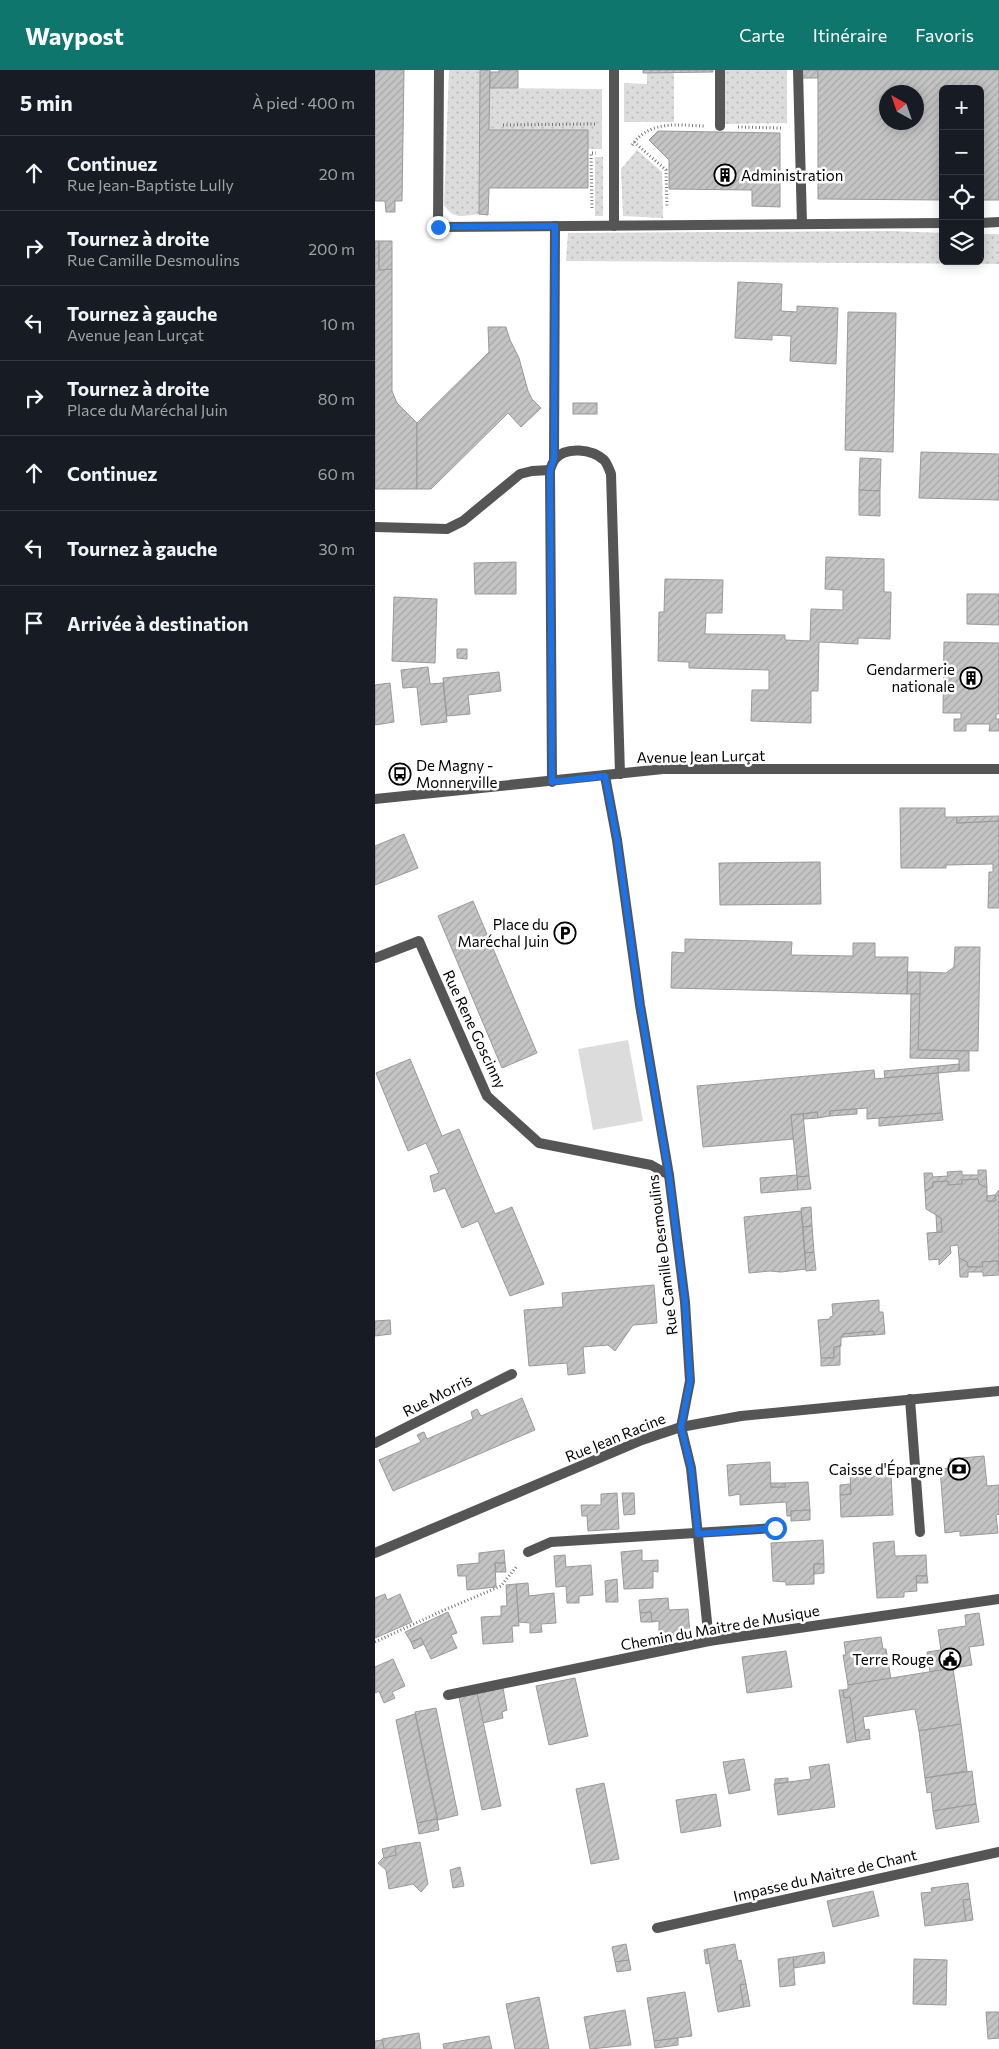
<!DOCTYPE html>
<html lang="fr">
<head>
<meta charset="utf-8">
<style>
  :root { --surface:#171b24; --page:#242831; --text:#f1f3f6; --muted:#9ea1a6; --line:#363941; --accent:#0f766e }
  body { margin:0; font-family:Commissioner,sans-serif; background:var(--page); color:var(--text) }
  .controls { position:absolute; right:15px; top:15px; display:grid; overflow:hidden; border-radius:8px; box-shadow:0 2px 12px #0003 }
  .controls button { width:45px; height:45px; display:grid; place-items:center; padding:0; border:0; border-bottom:1px solid var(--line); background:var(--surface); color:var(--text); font:25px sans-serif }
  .compass { position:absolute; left:504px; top:15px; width:45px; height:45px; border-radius:50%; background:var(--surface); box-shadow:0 2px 12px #0003; rotate:320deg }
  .stop { position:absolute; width:15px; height:15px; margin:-11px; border:4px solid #1a73e8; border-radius:50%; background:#fff }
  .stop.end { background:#1a73e8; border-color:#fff; box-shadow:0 1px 5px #0008 }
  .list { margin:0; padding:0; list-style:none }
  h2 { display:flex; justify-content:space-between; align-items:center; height:65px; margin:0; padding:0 20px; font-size:21px }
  h2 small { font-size:16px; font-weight:400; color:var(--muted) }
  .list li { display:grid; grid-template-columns:32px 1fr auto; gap:15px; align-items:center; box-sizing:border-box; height:75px; padding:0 20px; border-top:1px solid var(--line) }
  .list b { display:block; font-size:19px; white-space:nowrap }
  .list p { margin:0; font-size:16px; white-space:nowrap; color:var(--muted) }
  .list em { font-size:16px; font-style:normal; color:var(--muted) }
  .icon { flex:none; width:28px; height:28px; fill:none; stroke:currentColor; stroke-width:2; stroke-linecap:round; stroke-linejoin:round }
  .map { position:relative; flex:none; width:624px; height:1979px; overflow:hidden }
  header { display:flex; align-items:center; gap:30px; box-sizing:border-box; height:70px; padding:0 25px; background:var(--accent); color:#fff }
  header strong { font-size:24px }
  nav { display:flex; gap:28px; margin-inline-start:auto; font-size:18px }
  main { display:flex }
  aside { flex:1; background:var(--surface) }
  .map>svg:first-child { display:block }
  .grass { fill:url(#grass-dots) }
  .pitch { fill:#dcdcdc }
  .building { fill:url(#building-hatch); stroke:#999; fill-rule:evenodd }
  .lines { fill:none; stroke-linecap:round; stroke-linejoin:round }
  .path { stroke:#777; stroke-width:3; stroke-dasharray:1 2.5; stroke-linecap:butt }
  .service { stroke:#555; stroke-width:10 }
  .minor { stroke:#555; stroke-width:10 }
  .route { stroke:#1a73e8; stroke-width:6 }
  .labels { text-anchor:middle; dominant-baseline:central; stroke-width:5; stroke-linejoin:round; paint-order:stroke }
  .poi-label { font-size:15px; fill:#000; stroke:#fff; text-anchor:end }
  .street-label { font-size:15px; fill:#000; stroke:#fff }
</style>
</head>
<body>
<header>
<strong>Waypost</strong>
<nav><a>Carte</a><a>Itinéraire</a><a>Favoris</a></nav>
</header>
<main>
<aside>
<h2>5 min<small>À pied · 400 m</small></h2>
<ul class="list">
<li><svg class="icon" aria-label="ahead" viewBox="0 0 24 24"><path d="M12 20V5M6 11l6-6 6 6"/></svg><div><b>Continuez</b><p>Rue Jean-Baptiste Lully</p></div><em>20 m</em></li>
<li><svg class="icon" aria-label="right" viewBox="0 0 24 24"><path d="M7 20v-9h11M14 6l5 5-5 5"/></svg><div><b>Tournez à droite</b><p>Rue Camille Desmoulins</p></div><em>200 m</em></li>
<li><svg class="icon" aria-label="left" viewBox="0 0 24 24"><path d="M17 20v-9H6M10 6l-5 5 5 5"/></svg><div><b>Tournez à gauche</b><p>Avenue Jean Lurçat</p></div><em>10 m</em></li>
<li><svg class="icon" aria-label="right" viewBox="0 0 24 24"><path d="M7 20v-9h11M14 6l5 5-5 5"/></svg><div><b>Tournez à droite</b><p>Place du Maréchal Juin</p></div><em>80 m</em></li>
<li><svg class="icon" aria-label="ahead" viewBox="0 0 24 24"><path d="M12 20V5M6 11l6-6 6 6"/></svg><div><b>Continuez</b></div><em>60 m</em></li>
<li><svg class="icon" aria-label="left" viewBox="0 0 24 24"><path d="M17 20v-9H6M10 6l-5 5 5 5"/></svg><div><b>Tournez à gauche</b></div><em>30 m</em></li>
<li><svg class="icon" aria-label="arrive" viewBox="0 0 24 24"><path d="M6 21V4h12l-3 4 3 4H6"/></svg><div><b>Arrivée à destination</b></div></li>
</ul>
</aside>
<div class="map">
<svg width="624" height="1979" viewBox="0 0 624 1979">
  <defs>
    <pattern id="grass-dots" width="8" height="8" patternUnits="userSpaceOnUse" patternTransform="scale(1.25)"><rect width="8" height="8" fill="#dcdcdc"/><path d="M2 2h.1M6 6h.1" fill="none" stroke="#bbb" stroke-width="1.8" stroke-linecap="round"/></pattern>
    <pattern id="building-hatch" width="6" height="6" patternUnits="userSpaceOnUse" patternTransform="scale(1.25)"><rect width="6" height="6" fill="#c4c4c4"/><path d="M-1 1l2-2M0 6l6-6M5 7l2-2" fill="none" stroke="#a7a7a7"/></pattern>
  </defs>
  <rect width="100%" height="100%" fill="#fff"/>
  <g class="grass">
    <path d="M74,0H105L104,144C87,146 79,150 69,135Z"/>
    <polygon points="350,0 412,0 412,53 350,54"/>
    <polygon points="272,2 299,2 299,52 249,52 249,13 272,14"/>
    <polygon points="115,18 227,19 227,79 213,79 213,60 114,60"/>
    <polygon points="262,80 287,102 288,148 248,146 246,99"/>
    <rect x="220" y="87" width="8" height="59"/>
    <polygon points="516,161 568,163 568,191 605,191 605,164 624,164 624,194 191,191 193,163"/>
  </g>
  <polygon class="pitch" points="253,970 268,1051 218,1060 203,979"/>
  <g class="building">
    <polygon points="0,0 29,0 27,131 20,131 20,142 11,142 10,131 0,131"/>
    <polygon points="105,0 115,0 114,60 213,60 213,118 114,118 113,145 104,144"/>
    <polygon points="124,0 143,0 143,18 115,18 115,2 124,2"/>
    <polygon points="268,0 338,0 338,2 268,3"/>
    <rect x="425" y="0" width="18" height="8"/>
    <path d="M443,0H624V130H605V19H568V130L443,129ZM512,22H542V52H512Z"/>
    <polygon points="283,61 405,63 405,137 377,136 377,120 294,119 294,90 274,70"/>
    <polygon points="0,171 4,171 4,200 17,199 17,321 22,333 42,353 42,419 0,419"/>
    <polygon points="4,171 17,171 17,199 4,200"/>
    <polygon points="363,212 407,214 406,241 422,242 422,236 463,238 461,294 415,291 416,266 397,265 397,270 360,268"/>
    <polygon points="473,242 521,243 518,382 470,380"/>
    <polygon points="113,257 131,257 135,270 144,288 153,321 157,329 166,338 146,357 133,343 56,419 42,419 42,353 114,282"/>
    <rect x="198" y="333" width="24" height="11"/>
    <polygon points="546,382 624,384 624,430 544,428"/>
    <polygon points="485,388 506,389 505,421 484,420"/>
    <polygon points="484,420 505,421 505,446 484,445"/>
    <polygon points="451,487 509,489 509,522 516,522 515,569 483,568 483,574 444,572 443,621 436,621 436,653 376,651 377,620 394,620 394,600 314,598 314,592 283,591 284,542 289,542 290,509 348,510 347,543 331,543 330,564 410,565 410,570 435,571 436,539 468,540 468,520 450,519"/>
    <polygon points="141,492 141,524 100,524 99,493"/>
    <polygon points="592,524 624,524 624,555 592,554"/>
    <polygon points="19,527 62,529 60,593 17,591"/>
    <polygon points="569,572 624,573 624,644 621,644 621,649 624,649 624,661 614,661 615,654 591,654 591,661 579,661 579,649 586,649 586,643 568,643"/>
    <polygon points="82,579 92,579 92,589 82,588"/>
    <polygon points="53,597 55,614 68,613 72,652 46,655 42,617 28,618 26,600"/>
    <polygon points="124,602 126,621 93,625 95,644 72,646 68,608"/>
    <polygon points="15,613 19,652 0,655 0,615"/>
    <polygon points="525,738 570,738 570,747 582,747 582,753 624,751 624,838 613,838 614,802 618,802 618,794 571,795 571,798 526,798"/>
    <polygon points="624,746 624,751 582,753 582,747"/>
    <polygon points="29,764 43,798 0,815 0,776"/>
    <polygon points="445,792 446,834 345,835 344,793"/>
    <polygon points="98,831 162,983 127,998 63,846"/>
    <polygon points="310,869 417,872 416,885 478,886 478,873 500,873 500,887 533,887 532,924 296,918 297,882 310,883"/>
    <polygon points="580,877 605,877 603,981 543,980 545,902 571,903 579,897"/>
    <polygon points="533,902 545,902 545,924 532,924"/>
    <polygon points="536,924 545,924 543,980 594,981 594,1001 584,1001 584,989 535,988"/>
    <polygon points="35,989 67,1066 84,1059 120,1144 137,1137 169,1214 135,1226 103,1151 87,1158 70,1118 59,1122 55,1106 64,1103 51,1073 33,1081 1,1003"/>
    <polygon points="584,994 584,1001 563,1003 563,996"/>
    <polygon points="563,996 563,1003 510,1008 509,1001"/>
    <polygon points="499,1000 500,1009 563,1003 567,1043 492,1049 492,1038 455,1041 455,1046 443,1048 442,1042 416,1045 419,1069 328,1077 322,1016"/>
    <polygon points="482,1039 482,1044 455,1046 455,1041"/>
    <polygon points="442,1042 443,1048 429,1049 428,1044"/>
    <polygon points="567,1043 568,1050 504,1056 504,1048"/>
    <polygon points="428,1044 434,1106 422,1107 416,1045"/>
    <polygon points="603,1100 611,1100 612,1118 604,1114 603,1109 587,1110 587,1114 573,1115 573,1111 558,1112 558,1117 550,1121 549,1103 557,1103 558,1107 573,1106 572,1102 587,1101 587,1105 603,1105"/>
    <polygon points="422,1105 423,1120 386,1123 385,1108"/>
    <polygon points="434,1106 436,1119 423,1120 422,1107"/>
    <polygon points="603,1109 604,1114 612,1118 612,1131 620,1131 620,1125 624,1120 624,1195 623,1191 607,1192 608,1197 593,1197 592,1192 584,1188 583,1175 575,1176 576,1183 564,1195 564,1189 554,1190 552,1163 567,1162 566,1148 551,1139 550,1121 558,1117 558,1112 573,1111 573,1115 587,1114 587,1110"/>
    <polygon points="620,1125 620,1131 612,1131 612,1126"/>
    <polygon points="436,1137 437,1156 428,1157 426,1138"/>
    <polygon points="426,1141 431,1199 406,1202 395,1201 374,1203 369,1147"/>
    <polygon points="561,1145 566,1148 567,1162 562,1162"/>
    <polygon points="437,1156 439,1182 430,1183 428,1157"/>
    <polygon points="439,1182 441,1200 431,1201 430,1183"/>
    <polygon points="584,1188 592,1192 593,1197 608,1197 607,1192 623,1191 624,1205 608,1206 608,1202 593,1202 593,1207 585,1207"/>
    <polygon points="279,1215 282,1253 258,1255 240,1281 233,1275 208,1277 210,1303 193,1305 192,1293 154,1296 149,1240 188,1237 187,1223"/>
    <polygon points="504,1230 504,1242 508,1242 510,1264 499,1265 498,1261 468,1264 468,1267 466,1268 466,1276 459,1277 459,1288 446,1288 443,1250 455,1249 455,1247 458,1246 457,1234"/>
    <polygon points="15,1250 16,1264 0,1266 0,1251"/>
    <polygon points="498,1261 499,1265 468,1267 468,1264"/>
    <polygon points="465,1276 465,1295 446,1296 446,1288 459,1288 459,1277"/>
    <polygon points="147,1328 160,1360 18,1421 4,1390 46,1372 42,1365 46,1363 49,1362 52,1369 98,1349 96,1342 102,1339 106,1346"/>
    <polygon points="609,1386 612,1416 624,1415 624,1444 621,1445 623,1463 585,1466 585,1461 570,1463 565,1399 576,1398 575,1389"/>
    <polygon points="395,1392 396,1417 410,1417 410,1413 433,1412 435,1440 416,1441 416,1446 412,1446 411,1432 365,1435 365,1424 354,1426 352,1395"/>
    <polygon points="505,1402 505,1406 516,1405 518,1445 466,1447 465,1425 476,1424 475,1404"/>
    <rect x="396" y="1413" width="14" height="4"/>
    <polygon points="475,1414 476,1424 465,1425 465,1415"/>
    <polygon points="242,1423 244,1459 213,1461 212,1446 207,1446 206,1435 226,1435 226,1424"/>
    <polygon points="247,1423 259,1423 260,1444 249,1445"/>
    <polygon points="435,1440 435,1450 416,1451 416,1441"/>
    <polygon points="448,1470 449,1494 439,1494 439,1514 411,1515 411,1512 398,1511 396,1473"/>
    <polygon points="519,1471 520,1486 551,1485 552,1506 541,1506 542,1521 529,1522 529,1527 502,1528 498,1473"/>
    <polygon points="129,1480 130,1493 120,1493 121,1517 92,1520 91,1506 83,1506 82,1495 104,1493 104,1483"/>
    <polygon points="267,1480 267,1491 283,1490 283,1502 278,1501 278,1518 249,1519 246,1482"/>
    <polygon points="190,1485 191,1497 216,1495 218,1525 204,1526 204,1533 192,1533 191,1516 181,1517 179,1486"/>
    <polygon points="120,1493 130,1493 131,1502 121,1502"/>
    <polygon points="439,1494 449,1494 449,1503 439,1504"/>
    <polygon points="541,1506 552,1506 553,1513 542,1513"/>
    <polygon points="242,1509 243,1532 231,1532 230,1511"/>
    <polygon points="153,1513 154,1526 179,1523 181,1553 166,1554 167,1562 155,1563 155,1553 144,1552 141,1514"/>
    <polygon points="141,1514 144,1556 137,1556 138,1572 108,1574 106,1547 126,1546 126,1536 132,1536 131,1515"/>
    <polygon points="10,1524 12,1530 25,1524 37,1552 0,1568 0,1528"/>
    <polygon points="293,1528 294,1540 313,1539 315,1565 284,1566 284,1551 277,1552 276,1542 265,1543 264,1530"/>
    <polygon points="73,1542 82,1563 76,1565 82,1578 56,1589 46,1568 36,1572 30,1562"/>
    <polygon points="276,1542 277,1552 266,1552 265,1543"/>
    <polygon points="604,1543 609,1575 594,1577 597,1595 555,1602 552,1582 566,1580 563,1560 591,1556 590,1545"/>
    <polygon points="506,1567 508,1579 511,1579 516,1609 473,1615 468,1585 471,1585 469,1572"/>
    <polygon points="46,1568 49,1574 39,1579 36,1572"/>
    <polygon points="411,1581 417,1617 372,1623 367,1587"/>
    <polygon points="18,1589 30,1616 17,1622 20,1628 9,1633 4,1621 0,1623 0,1597"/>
    <polygon points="578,1598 586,1654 544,1661 540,1639 488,1647 490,1660 494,1659 495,1669 481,1671 475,1627 469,1628 468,1620 473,1619 473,1615"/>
    <polygon points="200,1608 213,1666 174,1675 161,1616"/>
    <polygon points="128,1618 132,1640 127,1642 128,1648 108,1653 102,1623"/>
    <polygon points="464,1620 468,1620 469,1628 475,1627 481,1671 472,1673"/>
    <polygon points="102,1623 126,1736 107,1740 84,1627"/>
    <polygon points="61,1638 83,1745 63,1750 40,1642"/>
    <polygon points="40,1644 62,1749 42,1753 21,1650"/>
    <polygon points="586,1654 592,1701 550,1708 544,1661"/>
    <polygon points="369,1689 375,1720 354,1724 348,1692"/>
    <polygon points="454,1694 460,1737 403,1745 399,1714 436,1709 434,1697"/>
    <polygon points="597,1701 601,1734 558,1741 556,1722 552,1723 550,1708"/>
    <polygon points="413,1708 413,1712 400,1714 400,1709"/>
    <polygon points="229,1713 244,1789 216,1794 201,1719"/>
    <polygon points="341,1724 346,1756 306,1763 301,1730"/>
    <polygon points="601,1734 604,1752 561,1759 558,1741"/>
    <polygon points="62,1749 64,1760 44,1764 42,1753"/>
    <polygon points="45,1772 53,1814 46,1822 38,1814 14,1819 11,1800 3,1793 9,1787 21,1785 20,1776"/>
    <polygon points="20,1776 21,1785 9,1788 7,1779"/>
    <polygon points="85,1797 89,1816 78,1818 75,1800"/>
    <polygon points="593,1813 595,1829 588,1830 591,1851 550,1856 546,1823 557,1822 556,1818"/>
    <polygon points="498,1821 504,1846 458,1857 452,1831"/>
    <polygon points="595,1829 598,1850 591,1851 588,1830"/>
    <polygon points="251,1874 254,1890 240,1892 237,1877"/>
    <polygon points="360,1874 363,1891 366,1890 371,1914 365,1915 369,1937 343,1942 332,1879"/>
    <polygon points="332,1879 334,1893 331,1894 329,1880"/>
    <polygon points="449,1882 450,1893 419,1898 418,1887"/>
    <polygon points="418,1887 420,1915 405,1917 403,1889"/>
    <polygon points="539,1889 572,1890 571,1935 538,1934"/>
    <polygon points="254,1890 256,1900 242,1902 240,1892"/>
    <polygon points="371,1914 375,1936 369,1937 365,1915"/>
    <polygon points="310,1922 317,1966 279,1971 272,1928"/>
    <polygon points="164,1927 174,1979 140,1979 131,1934"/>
    <polygon points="250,1940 256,1975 215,1979 209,1947"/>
    <polygon points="611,1942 624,1942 624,1968 613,1969"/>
    <polygon points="44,1963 46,1979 9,1979 7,1969"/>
    <polygon points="114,1966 117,1979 69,1979 68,1974"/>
    <polygon points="303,1968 303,1975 280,1978 279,1971"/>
    <polygon points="7,1970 9,1979 0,1979 0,1971"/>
  </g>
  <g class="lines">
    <g class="path">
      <polyline points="128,55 221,54"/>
      <polyline points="363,57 406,58"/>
      <polyline points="259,72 291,100 292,137"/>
      <path d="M257,75C275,50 302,55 329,56"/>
      <polyline points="217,138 216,83 221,83"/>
      <polyline points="0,1572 67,1541 126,1516 142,1496"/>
    </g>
    <g class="service">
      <polyline points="0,888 44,871 112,1026 164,1073 276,1095 294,1105"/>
      <polyline points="0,1373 137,1304"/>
      <polyline points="73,1625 334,1571 624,1529"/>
      <polyline points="282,1858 624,1782"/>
    </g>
    <g class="minor">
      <polyline points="64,0 63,157 568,153"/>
      <polyline points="345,0 345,56"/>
      <polyline points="423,0 427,154"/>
      <polyline points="605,153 624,152"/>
      <polyline points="239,156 239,0"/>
      <polyline points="179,389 180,156"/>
      <polyline points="0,457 72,459 88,451 145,404 157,401 175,400"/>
      <polyline points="230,706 242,770 265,935 294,1105 310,1232 315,1311 306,1357 316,1398 334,1571"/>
      <path d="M177,712L175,400C176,397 178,392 180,389C191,376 217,379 229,390C232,393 234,399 236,404L245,704"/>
      <polyline points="0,729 288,699 624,699"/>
      <polyline points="535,1329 545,1462"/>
      <polyline points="153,1482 176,1472 400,1458"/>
      <polyline points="0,1483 267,1370 306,1357 366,1346 624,1321"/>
    </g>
  </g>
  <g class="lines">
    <polyline class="route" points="63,157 180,156 179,389 175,400 175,421 177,712 230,706 242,770 265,935 294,1106 310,1232 315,1311 306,1357 316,1398 323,1464 400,1458"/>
  </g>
  <defs>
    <g id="building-ring" transform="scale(1.125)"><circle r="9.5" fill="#fff" stroke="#000" stroke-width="1.5"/><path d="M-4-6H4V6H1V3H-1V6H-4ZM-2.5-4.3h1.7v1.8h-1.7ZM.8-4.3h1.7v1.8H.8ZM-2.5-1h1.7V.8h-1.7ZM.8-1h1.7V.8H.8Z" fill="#000"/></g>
    <g id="bus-ring" transform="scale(1.125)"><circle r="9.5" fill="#fff" stroke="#000" stroke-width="1.5"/><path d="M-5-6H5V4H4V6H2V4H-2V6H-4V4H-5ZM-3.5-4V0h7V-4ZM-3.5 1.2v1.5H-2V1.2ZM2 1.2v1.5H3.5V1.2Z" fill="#000"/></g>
    <g id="parking-ring" transform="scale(1.125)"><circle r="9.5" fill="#fff" stroke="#000" stroke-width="1.5"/><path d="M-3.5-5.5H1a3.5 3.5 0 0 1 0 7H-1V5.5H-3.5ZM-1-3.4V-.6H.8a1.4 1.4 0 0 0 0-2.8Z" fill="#000"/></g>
    <g id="bank-ring" transform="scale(1.125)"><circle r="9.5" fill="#fff" stroke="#000" stroke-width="1.5"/><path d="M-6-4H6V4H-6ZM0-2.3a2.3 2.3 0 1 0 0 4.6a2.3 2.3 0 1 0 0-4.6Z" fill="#000"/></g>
    <g id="civic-ring" transform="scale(1.125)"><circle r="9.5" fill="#fff" stroke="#000" stroke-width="1.5"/><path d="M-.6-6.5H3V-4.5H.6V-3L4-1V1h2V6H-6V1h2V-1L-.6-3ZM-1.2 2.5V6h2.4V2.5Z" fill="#000"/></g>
  </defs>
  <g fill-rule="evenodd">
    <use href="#building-ring" x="350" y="105"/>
    <use href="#building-ring" x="596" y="608"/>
    <use href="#bus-ring" x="25" y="704"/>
    <use href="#parking-ring" x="190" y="863"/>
    <use href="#bank-ring" x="584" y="1399"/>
    <use href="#civic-ring" x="575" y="1589"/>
  </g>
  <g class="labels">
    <g class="poi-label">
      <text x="366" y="105" text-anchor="start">Administration</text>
      <text x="580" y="599">Gendarmerie<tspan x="580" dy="17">nationale</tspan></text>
      <text x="41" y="695" text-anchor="start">De Magny -<tspan x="41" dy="17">Monnerville</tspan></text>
      <text x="174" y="854">Place du<tspan x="174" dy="17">Maréchal Juin</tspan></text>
      <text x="568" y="1399">Caisse d'Épargne</text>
      <text x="559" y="1589">Terre Rouge</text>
    </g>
    <g class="street-label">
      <text transform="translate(326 686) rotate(-1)">Avenue Jean Lurçat</text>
      <text transform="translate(100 959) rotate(65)">Rue Rene Goscinny</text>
      <text transform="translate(287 1185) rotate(-97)">Rue Camille Desmoulins</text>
      <text transform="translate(62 1325) rotate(-27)">Rue Morris</text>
      <text transform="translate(240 1367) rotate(-22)">Rue Jean Racine</text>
      <text transform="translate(345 1557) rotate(-10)">Chemin du Maitre de Musique</text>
      <text transform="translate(450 1805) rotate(-13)">Impasse du Maitre de Chant</text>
    </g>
  </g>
</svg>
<div class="controls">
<button>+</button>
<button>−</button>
<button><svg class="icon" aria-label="locate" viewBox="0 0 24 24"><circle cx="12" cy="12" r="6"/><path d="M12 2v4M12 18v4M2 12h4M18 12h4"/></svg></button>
<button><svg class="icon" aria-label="layers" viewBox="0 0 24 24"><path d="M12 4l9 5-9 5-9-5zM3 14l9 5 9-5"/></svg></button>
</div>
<svg class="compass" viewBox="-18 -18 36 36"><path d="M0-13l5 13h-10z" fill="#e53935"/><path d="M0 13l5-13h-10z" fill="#9ea1a6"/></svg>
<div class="stop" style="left:400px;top:1458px"></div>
<div class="stop end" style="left:63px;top:157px"></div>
</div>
</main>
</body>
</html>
